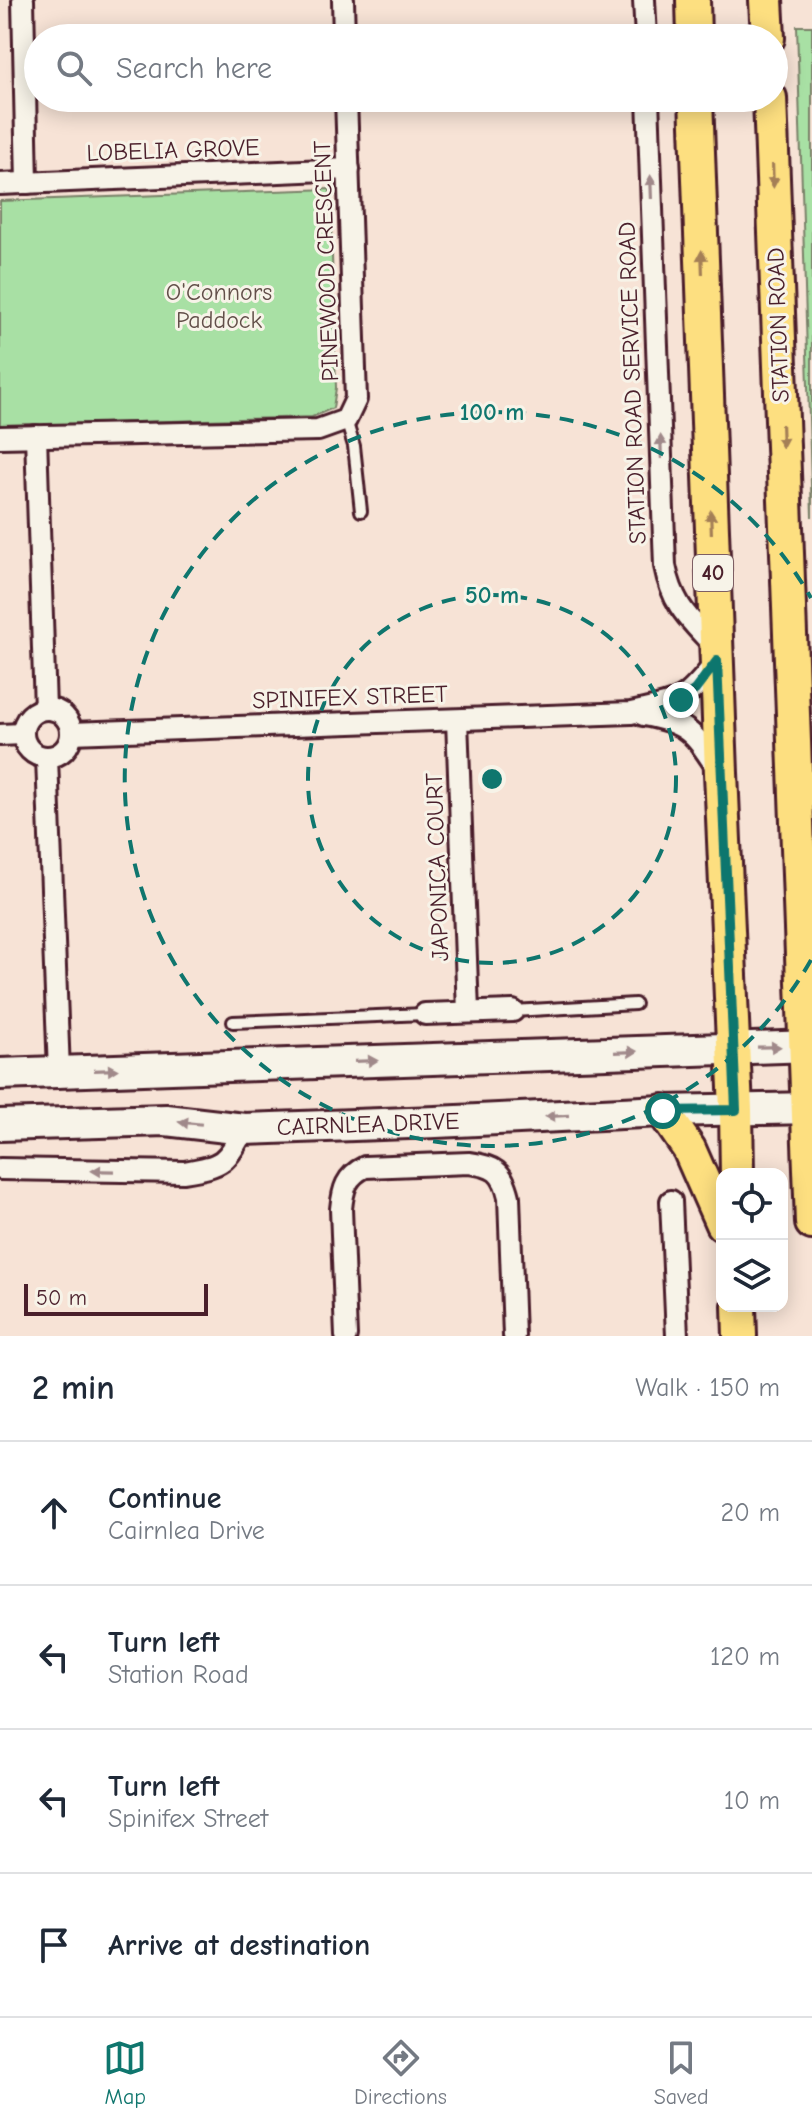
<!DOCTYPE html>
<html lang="en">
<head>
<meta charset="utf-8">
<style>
  :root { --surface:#fff; --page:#f2f2f3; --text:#1f2937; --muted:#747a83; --line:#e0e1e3; --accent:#0f766e }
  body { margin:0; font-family:"Comic Neue",sans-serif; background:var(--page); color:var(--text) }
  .controls { position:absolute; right:24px; bottom:24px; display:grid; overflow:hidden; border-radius:16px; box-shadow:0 4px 20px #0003 }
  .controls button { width:72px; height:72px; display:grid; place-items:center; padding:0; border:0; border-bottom:2px solid var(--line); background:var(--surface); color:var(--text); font:40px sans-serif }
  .scale { position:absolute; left:24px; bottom:20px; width:184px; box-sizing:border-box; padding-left:8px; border:4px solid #4a1f2b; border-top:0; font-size:22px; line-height:28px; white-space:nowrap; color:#4a1f2b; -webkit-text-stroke:6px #f7f3e8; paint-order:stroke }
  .stop { position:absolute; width:24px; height:24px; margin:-18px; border:6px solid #0f766e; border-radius:50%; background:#fff }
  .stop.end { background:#0f766e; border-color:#fff; box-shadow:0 2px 8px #0008 }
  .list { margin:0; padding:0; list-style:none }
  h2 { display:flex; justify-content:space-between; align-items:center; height:104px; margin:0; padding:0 32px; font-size:34px }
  h2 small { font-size:26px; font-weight:400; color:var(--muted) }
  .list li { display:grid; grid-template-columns:52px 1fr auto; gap:24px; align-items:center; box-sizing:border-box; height:144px; padding:0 32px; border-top:2px solid var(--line) }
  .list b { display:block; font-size:30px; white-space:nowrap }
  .list p { margin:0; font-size:26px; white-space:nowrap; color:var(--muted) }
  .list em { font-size:26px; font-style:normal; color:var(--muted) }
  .icon { flex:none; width:44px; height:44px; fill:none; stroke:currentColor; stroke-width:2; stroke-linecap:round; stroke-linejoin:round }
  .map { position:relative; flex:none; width:812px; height:1336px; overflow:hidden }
  .search { position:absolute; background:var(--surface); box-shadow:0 4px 20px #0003; left:24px; right:24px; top:24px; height:88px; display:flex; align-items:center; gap:20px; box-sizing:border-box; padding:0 28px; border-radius:44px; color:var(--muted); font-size:30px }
  .sheet { height:680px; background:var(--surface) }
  nav { display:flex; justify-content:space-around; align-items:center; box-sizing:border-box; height:112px; border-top:2px solid var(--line); background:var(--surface); font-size:22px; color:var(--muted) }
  nav a { display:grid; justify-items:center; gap:4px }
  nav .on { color:var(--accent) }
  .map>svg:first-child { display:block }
  .green { fill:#a8e0a4; stroke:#798068; stroke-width:2 }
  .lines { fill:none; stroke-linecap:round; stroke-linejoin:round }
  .lane-casing { stroke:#4a1f2b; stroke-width:16 }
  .street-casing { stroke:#4a1f2b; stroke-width:26 }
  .secondary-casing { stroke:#4a1f2b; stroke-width:36 }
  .primary-casing { stroke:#4a1f2b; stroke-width:38 }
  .lane { stroke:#f7f3e8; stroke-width:10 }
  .street { stroke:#f7f3e8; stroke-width:20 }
  .secondary { stroke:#f7f3e8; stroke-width:30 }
  .primary { stroke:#fddf80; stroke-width:32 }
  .oneway { fill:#a47f56 }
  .oneway2 { fill:#a0898a }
  .route { stroke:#0f766e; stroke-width:10 }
  .ring { fill:none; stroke:#0f766e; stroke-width:4; stroke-dasharray:14 10 }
  .labels { text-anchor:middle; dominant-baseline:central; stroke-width:6; stroke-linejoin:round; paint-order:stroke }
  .shield { fill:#f7f3e8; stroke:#7e5f64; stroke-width:2 }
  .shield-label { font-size:22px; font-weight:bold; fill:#4a1f2b }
  .street-label { font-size:24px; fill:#4a1f2b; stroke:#f7f3e8 }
  .park-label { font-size:24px; fill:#624f49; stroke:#f7f3e8 }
  .centre { fill:#0f766e; stroke:#f7f3e8; stroke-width:4 }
  .ring-label { font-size:24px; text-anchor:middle; font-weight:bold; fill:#0f766e; stroke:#f7f3e8; stroke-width:6; stroke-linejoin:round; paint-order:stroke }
</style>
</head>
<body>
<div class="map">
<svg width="812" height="1336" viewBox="0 0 812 1336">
  <rect width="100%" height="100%" fill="#f7e3d6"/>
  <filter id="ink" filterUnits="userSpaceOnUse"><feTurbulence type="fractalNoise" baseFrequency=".0125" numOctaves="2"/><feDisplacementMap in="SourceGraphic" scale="16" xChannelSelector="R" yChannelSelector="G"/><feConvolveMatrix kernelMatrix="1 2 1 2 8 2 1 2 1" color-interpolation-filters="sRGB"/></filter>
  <g filter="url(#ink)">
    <g class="green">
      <polygon points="797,26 812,26 812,517"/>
      <polygon points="330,189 336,388 333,408 312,417 0,426 0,201"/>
    </g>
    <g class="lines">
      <g class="lane-casing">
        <g id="lane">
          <polyline points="346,420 354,446 361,511"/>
          <polyline points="513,1011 635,1004"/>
          <polyline points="233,1022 425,1014"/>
        </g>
      </g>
      <g class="street-casing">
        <g id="street">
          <polyline points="23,0 27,183"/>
          <polyline points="343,0 344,38"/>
          <polyline points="644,0 646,38"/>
          <path d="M648,98L665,566C673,607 690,619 716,648"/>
          <polyline points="0,184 349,169"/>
          <polyline points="36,436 45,709"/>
          <polyline points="0,437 318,430 346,420 356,399 346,98"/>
          <circle cx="47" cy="733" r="24"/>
          <path d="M643,715C689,723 694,733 719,771"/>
          <polyline points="457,720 468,1012"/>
          <path d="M71,733L631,713C680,702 685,703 716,662"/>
          <polyline points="0,735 22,734"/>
          <polyline points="47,758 59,1072"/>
          <polyline points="425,1014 513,1011"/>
          <path d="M0,1169L184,1172C224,1165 225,1164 244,1129"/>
          <polyline points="671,1201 677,1336"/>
          <path d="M346,1336L341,1209C343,1189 346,1176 365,1167L469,1163C494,1166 503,1171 509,1197L514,1336"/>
        </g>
      </g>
      <g class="secondary-casing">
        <g id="secondary">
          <polyline points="0,1074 812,1046"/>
          <polyline points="0,1125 166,1120 244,1129 436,1122 663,1111 812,1108"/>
        </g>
      </g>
      <g class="primary-casing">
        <g id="primary">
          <polyline points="693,0 694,38"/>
          <polyline points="766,0 768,38"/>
          <polyline points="696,98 721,773 736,1110 737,1174"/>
          <polyline points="770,98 812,1223"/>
          <polyline points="663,1111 689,1149 722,1224"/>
          <polyline points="739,1306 740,1336"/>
        </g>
      </g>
      <use href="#lane" class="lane"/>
      <use href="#street" class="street"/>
      <use href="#secondary" class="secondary"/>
      <use href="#primary" class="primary"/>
    </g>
    <defs><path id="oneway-solid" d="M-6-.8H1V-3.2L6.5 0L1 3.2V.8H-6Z" transform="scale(2)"/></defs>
    <g class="oneway">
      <use href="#oneway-solid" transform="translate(773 176) rotate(88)"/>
      <use href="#oneway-solid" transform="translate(702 262) rotate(-92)"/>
      <use href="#oneway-solid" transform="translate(782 436) rotate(88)"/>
      <use href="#oneway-solid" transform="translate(711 522) rotate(-92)"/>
    </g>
    <g class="oneway2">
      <use href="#oneway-solid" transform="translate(651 187) rotate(-92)"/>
      <use href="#oneway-solid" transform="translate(661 447) rotate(-92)"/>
      <use href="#oneway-solid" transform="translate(769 1047) rotate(-1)"/>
      <use href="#oneway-solid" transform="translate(626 1052) rotate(-2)"/>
      <use href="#oneway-solid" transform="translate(366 1061) rotate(-2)"/>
      <use href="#oneway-solid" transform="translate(106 1070) rotate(-2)"/>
      <use href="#oneway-solid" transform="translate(557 1116) rotate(177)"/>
      <use href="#oneway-solid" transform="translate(190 1123) rotate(-174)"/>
      <use href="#oneway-solid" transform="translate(103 1171) rotate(-179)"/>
    </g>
  </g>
  <g class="lines" filter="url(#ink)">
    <polyline class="route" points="663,1111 736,1110 717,661 695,690 681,700"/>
  </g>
  <g class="ring">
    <circle cx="492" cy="779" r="184"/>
    <path d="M811 960A367 367 0 1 1 811 598"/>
  </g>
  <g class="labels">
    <rect class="shield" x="693" y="555" width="40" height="36" rx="6"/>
    <g class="shield-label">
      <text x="713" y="573">40</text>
    </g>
    <g class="street-label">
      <text transform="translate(173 150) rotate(-2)">LOBELIA GROVE</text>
      <text transform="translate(326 261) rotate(-92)">PINEWOOD CRESCENT</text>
      <text transform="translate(778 325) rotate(-92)">STATION ROAD</text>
      <text transform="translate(632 383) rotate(-92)">STATION ROAD SERVICE ROAD</text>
      <text transform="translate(350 697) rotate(-2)">SPINIFEX STREET</text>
      <text transform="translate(437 867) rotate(-92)">JAPONICA COURT</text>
      <text transform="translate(368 1124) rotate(-2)">CAIRNLEA DRIVE</text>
    </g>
    <g class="park-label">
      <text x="219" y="292">O'Connors<tspan x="219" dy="28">Paddock</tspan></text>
    </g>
  </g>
  <circle cx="492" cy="779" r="12" class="centre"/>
  <g class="ring-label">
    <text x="492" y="420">100 m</text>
    <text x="492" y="603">50 m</text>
  </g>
</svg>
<div class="controls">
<button><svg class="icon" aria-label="locate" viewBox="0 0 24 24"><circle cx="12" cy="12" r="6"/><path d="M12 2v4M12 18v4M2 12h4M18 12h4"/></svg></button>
<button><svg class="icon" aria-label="layers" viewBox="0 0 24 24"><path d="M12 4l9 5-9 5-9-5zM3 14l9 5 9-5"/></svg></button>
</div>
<div class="scale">50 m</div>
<div class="stop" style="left:663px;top:1111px"></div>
<div class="stop end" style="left:681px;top:700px"></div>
<div class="search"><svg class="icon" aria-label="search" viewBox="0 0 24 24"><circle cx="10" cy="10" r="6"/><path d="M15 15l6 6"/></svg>Search here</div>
</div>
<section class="sheet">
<h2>2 min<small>Walk · 150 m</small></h2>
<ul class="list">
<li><svg class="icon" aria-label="ahead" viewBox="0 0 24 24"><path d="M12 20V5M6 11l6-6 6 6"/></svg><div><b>Continue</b><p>Cairnlea Drive</p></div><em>20 m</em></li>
<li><svg class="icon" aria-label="left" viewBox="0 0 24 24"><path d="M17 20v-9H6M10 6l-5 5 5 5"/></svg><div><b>Turn left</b><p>Station Road</p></div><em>120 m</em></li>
<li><svg class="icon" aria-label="left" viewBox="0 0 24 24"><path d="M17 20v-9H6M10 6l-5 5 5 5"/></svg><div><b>Turn left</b><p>Spinifex Street</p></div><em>10 m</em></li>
<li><svg class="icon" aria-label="arrive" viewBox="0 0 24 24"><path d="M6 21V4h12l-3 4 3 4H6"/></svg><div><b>Arrive at destination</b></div></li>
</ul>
</section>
<nav>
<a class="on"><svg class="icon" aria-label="map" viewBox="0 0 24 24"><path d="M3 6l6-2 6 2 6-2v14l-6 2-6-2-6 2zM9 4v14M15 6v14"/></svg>Map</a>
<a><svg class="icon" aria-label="directions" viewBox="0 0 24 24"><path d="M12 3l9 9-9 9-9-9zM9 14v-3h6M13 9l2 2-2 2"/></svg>Directions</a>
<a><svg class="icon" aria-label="saved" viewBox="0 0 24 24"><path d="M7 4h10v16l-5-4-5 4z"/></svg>Saved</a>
</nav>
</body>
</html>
